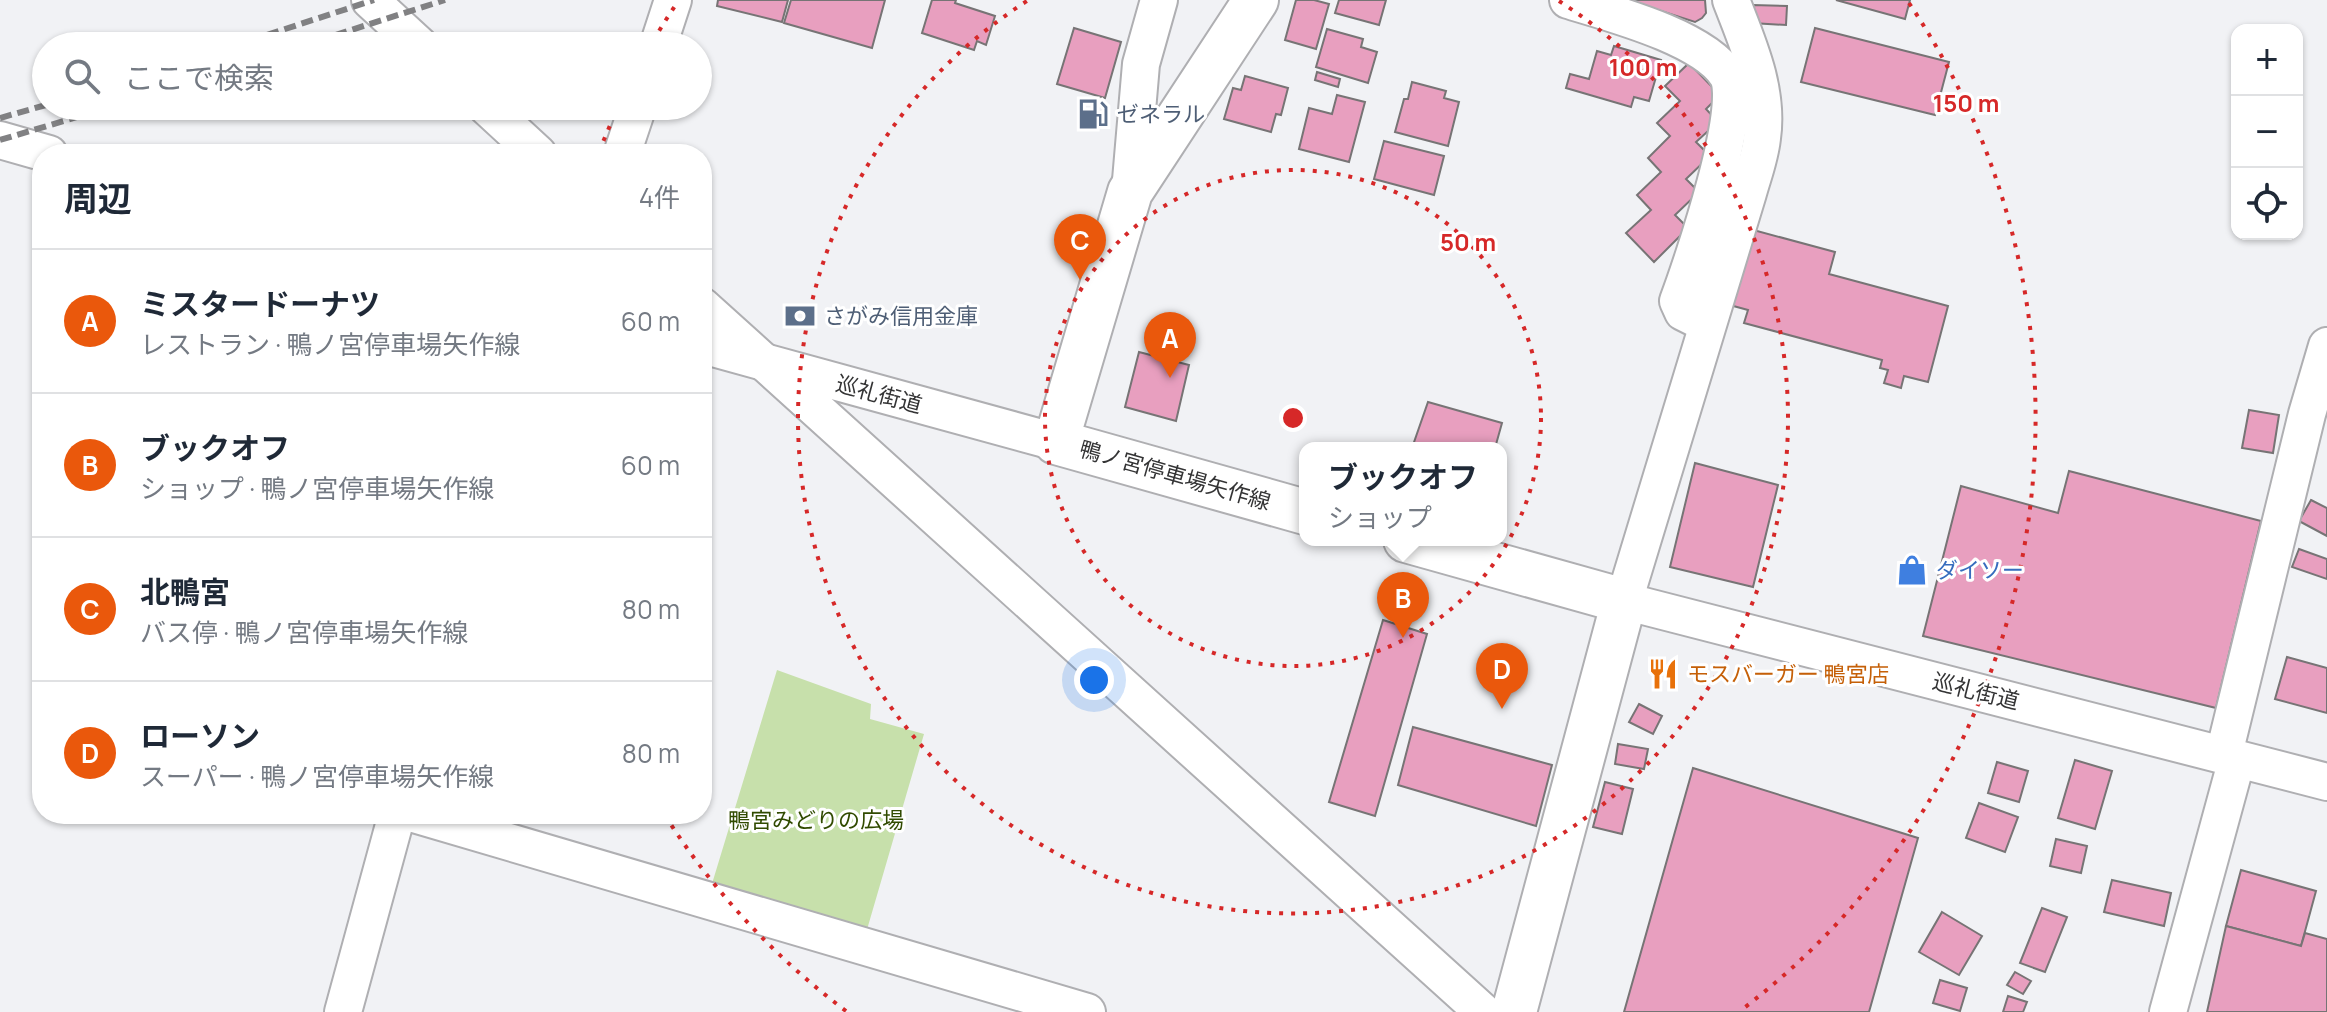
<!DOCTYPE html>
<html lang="ja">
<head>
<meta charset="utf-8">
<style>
  :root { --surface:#fff; --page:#f2f2f3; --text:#1f2937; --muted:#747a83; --line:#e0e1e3; --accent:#ea580c }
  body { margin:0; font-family:Manrope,"Noto Sans JP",sans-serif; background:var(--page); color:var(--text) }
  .controls { position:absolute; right:24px; top:24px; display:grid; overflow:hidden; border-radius:16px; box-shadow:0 2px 6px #0004 }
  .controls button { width:72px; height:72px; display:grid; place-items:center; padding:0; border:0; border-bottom:2px solid var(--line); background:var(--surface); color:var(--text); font:40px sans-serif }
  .you { position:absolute; left:1094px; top:680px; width:28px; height:28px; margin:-20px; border:6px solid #fff; border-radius:50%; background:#1a73e8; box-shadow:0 0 0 12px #1a73e833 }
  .badge { display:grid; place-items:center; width:52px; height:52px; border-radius:50%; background:var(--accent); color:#fff; font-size:26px; font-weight:700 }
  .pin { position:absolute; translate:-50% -66px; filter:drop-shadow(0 2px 4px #0008) }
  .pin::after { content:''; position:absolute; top:42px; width:28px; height:24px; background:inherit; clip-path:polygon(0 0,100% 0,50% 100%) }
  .popup { position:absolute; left:1299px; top:442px; width:208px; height:104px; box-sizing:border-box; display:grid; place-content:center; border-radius:16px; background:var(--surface); filter:drop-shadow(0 2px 6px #0005); font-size:26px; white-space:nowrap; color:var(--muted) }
  .popup b { font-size:30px; color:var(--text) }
  .popup::after { content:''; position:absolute; left:50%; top:100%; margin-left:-16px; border:16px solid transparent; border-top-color:var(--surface) }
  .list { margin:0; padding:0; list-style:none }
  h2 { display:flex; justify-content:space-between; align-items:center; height:104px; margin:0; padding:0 32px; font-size:34px }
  h2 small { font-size:26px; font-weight:400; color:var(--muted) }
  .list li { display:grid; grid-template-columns:52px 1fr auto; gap:24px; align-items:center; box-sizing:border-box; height:144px; padding:0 32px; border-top:2px solid var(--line) }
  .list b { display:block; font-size:30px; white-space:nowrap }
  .list p { margin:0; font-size:26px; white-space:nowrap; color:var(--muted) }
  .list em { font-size:26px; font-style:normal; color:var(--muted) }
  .icon { flex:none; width:44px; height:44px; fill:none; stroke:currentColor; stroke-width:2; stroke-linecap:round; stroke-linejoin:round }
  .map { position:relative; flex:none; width:2327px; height:1012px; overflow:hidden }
  .search { position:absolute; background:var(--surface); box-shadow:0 2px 6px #0004; left:32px; top:32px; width:680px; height:88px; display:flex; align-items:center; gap:20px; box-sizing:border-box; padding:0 28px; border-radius:44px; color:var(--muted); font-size:30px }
  .panel { position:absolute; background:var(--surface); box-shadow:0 2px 6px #0004; left:32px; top:144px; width:680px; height:680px; border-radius:32px }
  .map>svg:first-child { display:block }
  .green { fill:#c7e0ab }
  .building { fill:#e89fbf; stroke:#777475; stroke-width:2 }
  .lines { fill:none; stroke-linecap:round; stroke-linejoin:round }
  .minor-casing { stroke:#afafb2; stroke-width:40 }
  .major-casing { stroke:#afafb2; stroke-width:48 }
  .minor { stroke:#fff; stroke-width:36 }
  .major { stroke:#fff; stroke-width:44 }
  .rail { stroke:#818183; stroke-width:6; stroke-dasharray:12 6; stroke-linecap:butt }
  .ring { fill:none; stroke:#d62828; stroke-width:4; stroke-dasharray:4 8 }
  .labels { text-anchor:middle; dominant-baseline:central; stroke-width:6; stroke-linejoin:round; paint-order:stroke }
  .service-label { font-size:22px; fill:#4e5e75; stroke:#fff; text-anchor:start }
  .street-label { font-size:22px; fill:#343435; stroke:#fff }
  .shop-label { font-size:22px; fill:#366cbe; stroke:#fff; text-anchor:start }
  .food-label { font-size:22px; fill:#c56008; stroke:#fff; text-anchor:start }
  .park-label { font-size:22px; fill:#314b00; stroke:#fff }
  .centre { fill:#d62828; stroke:#fff; stroke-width:4 }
  .ring-label { font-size:24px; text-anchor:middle; font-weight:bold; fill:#d62828; stroke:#fff; stroke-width:6; stroke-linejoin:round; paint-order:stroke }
</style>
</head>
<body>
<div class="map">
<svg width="2327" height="1012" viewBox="0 0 2327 1012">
  <rect width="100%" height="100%" fill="#f1f2f5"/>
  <polygon class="green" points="777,670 871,704 870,719 924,734 866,933 711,887"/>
  <g class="building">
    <polygon points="718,0 788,0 782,22 717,6"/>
    <polygon points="791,0 885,0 872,48 784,23"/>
    <polygon points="932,0 956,0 955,3 995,16 986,45 977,41 974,50 922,33"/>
    <polygon points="1296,0 1314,0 1329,4 1316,49 1285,40"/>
    <polygon points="1339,0 1386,0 1379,25 1335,13"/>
    <polygon points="1627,0 1705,0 1706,13 1702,18 1695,22"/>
    <polygon points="1836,0 1910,0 1905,19"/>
    <polygon points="1752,5 1787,6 1786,25 1752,23"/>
    <polygon points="1074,28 1121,42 1105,98 1057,84"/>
    <polygon points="1815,28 1949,62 1935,115 1801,82"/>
    <polygon points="1327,29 1363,39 1361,47 1377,52 1368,83 1316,67"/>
    <polygon points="1614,46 1661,60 1649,101 1634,97 1631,107 1566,88 1570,74 1589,79 1597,51 1611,55"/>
    <polygon points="1689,63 1720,95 1706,109 1718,122 1696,142 1710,156 1686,179 1699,192 1675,215 1688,228 1654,262 1626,233 1651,210 1637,195 1661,172 1648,158 1670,136 1657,123 1680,101 1665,86"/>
    <polygon points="1317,72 1340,79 1338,87 1315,80"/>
    <polygon points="1245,76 1288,88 1281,115 1276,114 1271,132 1224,119 1233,88 1241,90"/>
    <polygon points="1412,82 1446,91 1444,98 1459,102 1448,146 1395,132 1404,99 1408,99"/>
    <polygon points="1337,95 1365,102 1349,162 1299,149 1309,108 1332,114"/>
    <polygon points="1384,141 1444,156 1434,195 1374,179"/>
    <polygon points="1746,228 1835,252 1829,274 1948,306 1928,382 1904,376 1901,388 1884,383 1888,370 1880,368 1882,360 1744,323 1748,310 1726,304"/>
    <polygon points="1139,352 1189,365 1176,421 1125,407"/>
    <polygon points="1428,402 1502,423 1495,448 1412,448"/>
    <polygon points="2249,410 2279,415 2273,453 2242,448"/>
    <polygon points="1695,463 1778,485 1753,587 1670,567"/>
    <polygon points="2069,471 2261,521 2216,708 1923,636 1961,486 2058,513"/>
    <polygon points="2311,500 2327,508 2327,536 2299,521"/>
    <polygon points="2299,549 2327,559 2327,579 2292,567"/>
    <polygon points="1383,620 1427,634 1375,816 1329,802"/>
    <polygon points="2287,657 2327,668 2327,713 2275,699"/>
    <polygon points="1639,704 1662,716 1653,734 1629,722"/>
    <polygon points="1413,727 1552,765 1536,826 1398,785"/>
    <polygon points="1618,744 1648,749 1644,769 1615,764"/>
    <polygon points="2075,760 2112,771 2095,829 2058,818"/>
    <polygon points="1997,762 2028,771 2019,802 1988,793"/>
    <polygon points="1693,768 1918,838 1869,1012 1624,1012"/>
    <polygon points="1605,782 1633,789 1622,834 1593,827"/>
    <polygon points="1979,803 2018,817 2005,852 1966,838"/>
    <polygon points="2056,839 2087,846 2081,873 2050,866"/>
    <polygon points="2241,870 2316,891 2301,946 2226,926"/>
    <polygon points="2112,880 2171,893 2164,926 2104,912"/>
    <polygon points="2042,908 2067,917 2045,972 2020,963"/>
    <polygon points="1942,912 1982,936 1959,975 1919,952"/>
    <polygon points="2226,926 2301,946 2305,933 2327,939 2327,1012 2207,1012"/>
    <polygon points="2015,972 2031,981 2023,994 2007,985"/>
    <polygon points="1940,980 1967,988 1960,1011 1933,1003"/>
    <polygon points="2008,996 2027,1002 2023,1012 2003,1012"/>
  </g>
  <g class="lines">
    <g class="minor-casing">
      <g id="minor">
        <polyline points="370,0 420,46"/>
        <path d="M1568,0C1610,13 1703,37 1727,75C1746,104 1692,264 1678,301L1683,312L1707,324"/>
        <path d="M1731,0C1748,44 1769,90 1762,138C1760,157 1753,175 1748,193L1624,601L2327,782"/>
        <polyline points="658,46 673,0"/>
        <polyline points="486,106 538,154"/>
        <polyline points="0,140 49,154"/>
        <polyline points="622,154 638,106"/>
        <polyline points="1130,192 1141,64 1159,0"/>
        <polyline points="702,306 1483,1012"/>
        <polyline points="702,345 1056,442"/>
        <polyline points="2224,754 2307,414 2327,346"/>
        <polyline points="414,814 1087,1012"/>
        <polyline points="343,1012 397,814"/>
        <polyline points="2168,1012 2237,759"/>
      </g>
    </g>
    <g class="major-casing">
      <g id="major">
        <polyline points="1256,0 1130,192 1056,442 1305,512"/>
        <polyline points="1406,540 1624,601 1514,1012"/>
      </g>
    </g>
    <use href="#minor" class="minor"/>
    <use href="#major" class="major"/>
    <g class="rail">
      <polyline points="233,46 374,0"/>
      <polyline points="301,46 445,0"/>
      <polyline points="0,118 46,105"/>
      <polyline points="0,140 114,106"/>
    </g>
  </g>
  <g class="ring">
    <circle cx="1293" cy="418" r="248"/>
    <path d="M1559 1A495 495 0 1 1 1027 1"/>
    <path d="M846 1011A743 743 0 0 1 666 817M599 152A743 743 0 0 1 617 110M653 41A743 743 0 0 1 677 3M1909 3A743 743 0 0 1 1740 1011"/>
  </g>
  <defs>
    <g id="fuel-bare" transform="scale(2.4)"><path d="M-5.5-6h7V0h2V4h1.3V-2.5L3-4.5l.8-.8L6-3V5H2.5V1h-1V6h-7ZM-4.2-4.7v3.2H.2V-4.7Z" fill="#5c6f8a" stroke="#fff" stroke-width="2.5" paint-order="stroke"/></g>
    <g id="bank-bare" transform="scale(2.4)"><path d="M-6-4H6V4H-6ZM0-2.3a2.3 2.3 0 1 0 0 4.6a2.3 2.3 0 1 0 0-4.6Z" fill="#5c6f8a" stroke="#fff" stroke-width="2.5" paint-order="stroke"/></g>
    <g id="shop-bare" transform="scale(2.4)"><path d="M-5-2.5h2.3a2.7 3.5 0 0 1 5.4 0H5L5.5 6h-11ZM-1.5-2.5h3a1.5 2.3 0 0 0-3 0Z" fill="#3f7fe0" stroke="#fff" stroke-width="2.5" paint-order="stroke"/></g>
    <g id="restaurant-bare" transform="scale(2.4)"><path d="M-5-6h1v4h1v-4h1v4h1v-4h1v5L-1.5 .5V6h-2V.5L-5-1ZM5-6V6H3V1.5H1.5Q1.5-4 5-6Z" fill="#e8710a" stroke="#fff" stroke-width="2.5" paint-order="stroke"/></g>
  </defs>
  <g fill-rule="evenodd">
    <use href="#fuel-bare" x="1093" y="114"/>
    <use href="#bank-bare" x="800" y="316"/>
    <use href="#shop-bare" x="1912" y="570"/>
    <use href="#restaurant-bare" x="1663" y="674"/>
  </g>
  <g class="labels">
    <g class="service-label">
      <text x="1117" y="114">ゼネラル</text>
      <text x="824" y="316">さがみ信用金庫</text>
    </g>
    <g class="street-label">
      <text transform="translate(879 394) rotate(15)">巡礼街道</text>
      <text transform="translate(1175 475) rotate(16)">鴨ノ宮停車場矢作線</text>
      <text transform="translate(1976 691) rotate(14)">巡礼街道</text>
    </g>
    <g class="shop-label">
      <text x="1936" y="570">ダイソー</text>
    </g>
    <g class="food-label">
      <text x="1687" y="674">モスバーガー 鴨宮店</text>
    </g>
    <g class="park-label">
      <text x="816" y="820">鴨宮みどりの広場</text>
    </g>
  </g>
  <circle cx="1293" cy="418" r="12" class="centre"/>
  <g class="ring-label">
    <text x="1643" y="76">100 m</text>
    <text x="1966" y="112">150 m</text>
    <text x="1468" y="251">50 m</text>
  </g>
</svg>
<div class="controls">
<button>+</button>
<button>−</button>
<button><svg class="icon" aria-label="locate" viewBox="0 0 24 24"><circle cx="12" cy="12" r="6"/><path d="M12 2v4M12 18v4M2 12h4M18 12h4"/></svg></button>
</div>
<div class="you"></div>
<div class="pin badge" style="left:1170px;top:378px">A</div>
<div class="pin badge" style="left:1403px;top:638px">B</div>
<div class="popup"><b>ブックオフ</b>ショップ</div>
<div class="pin badge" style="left:1080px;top:280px">C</div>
<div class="pin badge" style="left:1502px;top:709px">D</div>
<div class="search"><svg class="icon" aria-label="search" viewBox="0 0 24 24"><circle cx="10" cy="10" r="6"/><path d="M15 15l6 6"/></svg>ここで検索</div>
<section class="panel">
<h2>周辺<small>4件</small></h2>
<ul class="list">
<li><span class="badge">A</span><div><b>ミスタードーナツ</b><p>レストラン · 鴨ノ宮停車場矢作線</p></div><em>60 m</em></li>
<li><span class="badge">B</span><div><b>ブックオフ</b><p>ショップ · 鴨ノ宮停車場矢作線</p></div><em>60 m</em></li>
<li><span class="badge">C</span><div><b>北鴨宮</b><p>バス停 · 鴨ノ宮停車場矢作線</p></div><em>80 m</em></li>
<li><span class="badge">D</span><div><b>ローソン</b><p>スーパー · 鴨ノ宮停車場矢作線</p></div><em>80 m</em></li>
</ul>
</section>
</div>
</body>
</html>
